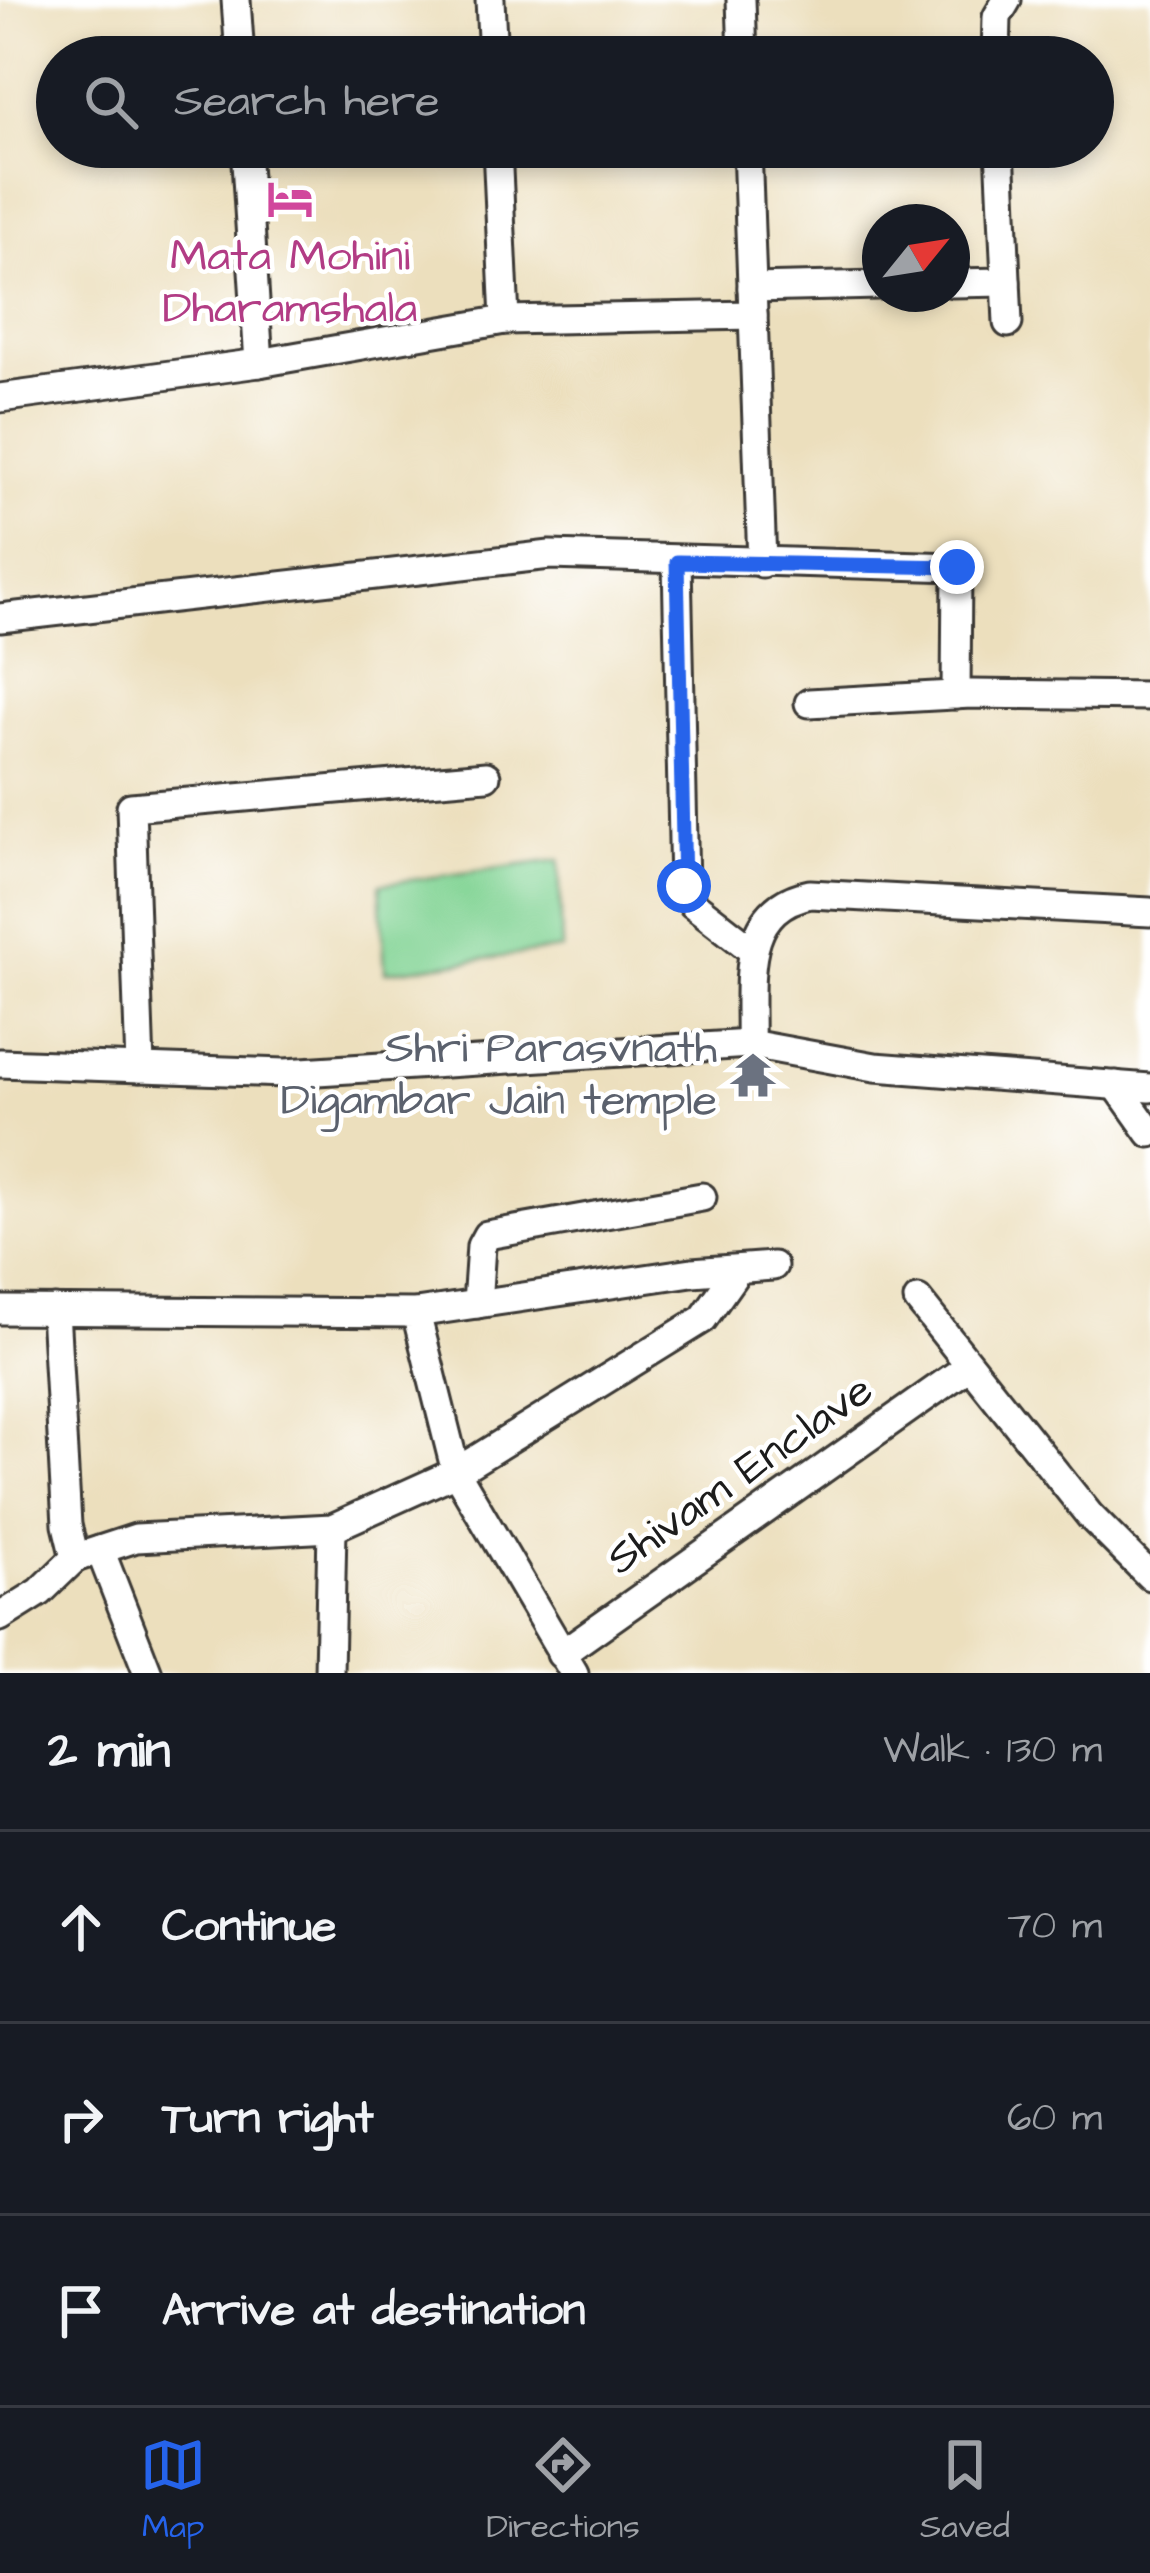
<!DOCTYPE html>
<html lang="en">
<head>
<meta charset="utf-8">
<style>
  :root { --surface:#171b24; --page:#242831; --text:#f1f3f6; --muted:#9ea1a6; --line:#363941; --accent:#2563eb }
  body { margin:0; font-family:"Architects Daughter",sans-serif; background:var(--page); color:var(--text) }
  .compass { position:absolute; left:862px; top:204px; width:108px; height:108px; border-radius:50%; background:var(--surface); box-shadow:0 6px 18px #0003; rotate:60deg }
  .stop { position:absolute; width:36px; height:36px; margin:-27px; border:9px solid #2563eb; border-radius:50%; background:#fff }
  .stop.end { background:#2563eb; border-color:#fff; box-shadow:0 3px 12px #0008 }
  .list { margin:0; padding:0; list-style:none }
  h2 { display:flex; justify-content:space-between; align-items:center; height:156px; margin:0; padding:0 48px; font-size:51px }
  h2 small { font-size:39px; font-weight:400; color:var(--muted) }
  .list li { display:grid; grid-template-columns:78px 1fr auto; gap:36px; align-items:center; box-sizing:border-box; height:192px; padding:0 48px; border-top:3px solid var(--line) }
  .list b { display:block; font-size:45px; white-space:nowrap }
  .list em { font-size:39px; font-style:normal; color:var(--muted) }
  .icon { flex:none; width:66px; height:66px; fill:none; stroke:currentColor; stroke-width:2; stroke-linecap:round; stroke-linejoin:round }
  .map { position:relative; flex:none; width:1150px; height:1673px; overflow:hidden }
  .search { position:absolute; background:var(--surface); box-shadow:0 6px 18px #0003; left:36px; right:36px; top:36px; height:132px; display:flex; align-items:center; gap:30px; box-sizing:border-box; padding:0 42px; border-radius:66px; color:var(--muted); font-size:45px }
  .sheet { height:732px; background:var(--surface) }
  nav { display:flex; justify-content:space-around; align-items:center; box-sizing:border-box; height:168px; border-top:3px solid var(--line); background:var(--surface); font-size:33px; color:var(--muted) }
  nav a { display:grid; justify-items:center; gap:6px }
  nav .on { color:var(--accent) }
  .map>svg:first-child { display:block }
  .park { fill:#83d495; stroke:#507858; stroke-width:3 }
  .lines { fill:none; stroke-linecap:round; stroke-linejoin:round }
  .street-casing { stroke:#3b3934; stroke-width:33 }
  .street { stroke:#fff; stroke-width:27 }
  .route { stroke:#2563eb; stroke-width:15 }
  .labels { text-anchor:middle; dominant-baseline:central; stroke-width:9; stroke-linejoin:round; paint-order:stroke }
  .hotel-label { font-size:45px; fill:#b23c85; stroke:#fff }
  .worship-label { font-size:45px; fill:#5b616d; stroke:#fff; text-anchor:end }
  .street-label { font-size:45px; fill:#1c1c1c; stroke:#fff }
</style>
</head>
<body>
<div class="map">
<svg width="1150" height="1673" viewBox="0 0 1150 1673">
  <rect width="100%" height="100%" fill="#fff"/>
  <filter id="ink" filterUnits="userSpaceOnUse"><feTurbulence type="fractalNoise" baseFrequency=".00833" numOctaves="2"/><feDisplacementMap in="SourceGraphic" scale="24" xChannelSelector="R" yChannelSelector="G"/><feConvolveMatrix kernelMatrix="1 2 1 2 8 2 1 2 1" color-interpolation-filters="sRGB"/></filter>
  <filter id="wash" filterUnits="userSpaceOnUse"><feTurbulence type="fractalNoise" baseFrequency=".004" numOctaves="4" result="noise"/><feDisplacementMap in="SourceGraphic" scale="48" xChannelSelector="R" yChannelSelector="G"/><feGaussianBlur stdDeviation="2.7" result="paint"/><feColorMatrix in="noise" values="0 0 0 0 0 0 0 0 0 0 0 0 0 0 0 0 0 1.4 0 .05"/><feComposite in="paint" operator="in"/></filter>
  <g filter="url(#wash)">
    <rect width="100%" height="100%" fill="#ecdfbd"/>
    <polygon class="park" points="559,860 562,949 385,972 380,884"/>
  </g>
  <g filter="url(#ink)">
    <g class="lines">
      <g class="street-casing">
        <g id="street">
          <polyline points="236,0 240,57"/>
          <polyline points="490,0 493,57"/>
          <polyline points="741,0 743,57"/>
          <polyline points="996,57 997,17 1007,0"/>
          <polyline points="497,147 505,320"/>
          <polyline points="747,147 762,563"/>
          <polyline points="1000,147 1008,323"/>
          <polyline points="952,283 1006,282"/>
          <polyline points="752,288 880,285"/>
          <polyline points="259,363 505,320 753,315"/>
          <polyline points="0,398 259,363 245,147"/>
          <polyline points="677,562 684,887 693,904 752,950"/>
          <polyline points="0,618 550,555 957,567 956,695"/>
          <polyline points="809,703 971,694 1150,696"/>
          <path d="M750,1044C752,986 737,909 810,894L1150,912"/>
          <polyline points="0,1063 285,1073 750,1044 875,1067 1150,1088"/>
          <polyline points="140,1068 131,807 486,776"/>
          <polyline points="1116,1085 1150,1133"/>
          <polyline points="918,1300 1090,1516 1150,1576"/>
          <polyline points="477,1304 481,1246 487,1235 702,1197"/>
          <polyline points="0,1310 416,1313 456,1472 574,1673"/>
          <polyline points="55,1310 67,1525 75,1558 136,1538 332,1528 456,1472 703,1319 737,1271"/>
          <polyline points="416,1313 692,1272 773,1266"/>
          <polyline points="100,1550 148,1673"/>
          <polyline points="0,1617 40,1592 75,1558"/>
          <polyline points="561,1654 969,1366"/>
          <polyline points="329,1673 332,1528"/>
        </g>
      </g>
      <use href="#street" class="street"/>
    </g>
  </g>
  <g class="lines" filter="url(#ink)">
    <polyline class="route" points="684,886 677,562 957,567"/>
  </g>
  <defs>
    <g id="hotel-bare" transform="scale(3.6)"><path d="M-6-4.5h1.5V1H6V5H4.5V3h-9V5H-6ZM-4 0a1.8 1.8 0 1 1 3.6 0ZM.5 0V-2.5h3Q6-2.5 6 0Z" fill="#d1479c" stroke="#fff" stroke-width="2.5" paint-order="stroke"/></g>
    <g id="temple-bare" transform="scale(3.6)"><path d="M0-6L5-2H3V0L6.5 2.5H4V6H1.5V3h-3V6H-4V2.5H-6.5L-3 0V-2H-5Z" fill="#6b7280" stroke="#fff" stroke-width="2.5" paint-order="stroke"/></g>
  </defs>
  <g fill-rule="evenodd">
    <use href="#hotel-bare" x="290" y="199"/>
    <use href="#temple-bare" x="753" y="1075"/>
  </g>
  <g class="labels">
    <g class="hotel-label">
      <text x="290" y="257">Mata Mohini<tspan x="290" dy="52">Dharamshala</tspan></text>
    </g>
    <g class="worship-label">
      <text x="717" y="1049">Shri Parasvnath<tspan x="717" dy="52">Digambar Jain temple</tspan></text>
    </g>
    <g class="street-label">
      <text transform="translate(740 1475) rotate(-35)">Shivam Enclave</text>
    </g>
  </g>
</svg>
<svg class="compass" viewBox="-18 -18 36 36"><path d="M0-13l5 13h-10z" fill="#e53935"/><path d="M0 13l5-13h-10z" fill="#9ea1a6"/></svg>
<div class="stop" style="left:684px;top:886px"></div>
<div class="stop end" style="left:957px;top:567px"></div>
<div class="search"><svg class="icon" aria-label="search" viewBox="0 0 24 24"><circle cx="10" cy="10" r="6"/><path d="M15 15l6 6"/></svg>Search here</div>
</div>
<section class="sheet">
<h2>2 min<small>Walk · 130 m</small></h2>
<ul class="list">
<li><svg class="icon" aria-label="ahead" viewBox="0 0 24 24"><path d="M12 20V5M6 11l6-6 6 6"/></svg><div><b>Continue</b></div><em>70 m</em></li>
<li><svg class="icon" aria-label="right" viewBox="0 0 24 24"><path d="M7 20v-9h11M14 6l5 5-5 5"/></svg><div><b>Turn right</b></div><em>60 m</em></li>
<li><svg class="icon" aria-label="arrive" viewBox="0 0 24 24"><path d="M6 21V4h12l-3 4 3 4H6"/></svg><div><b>Arrive at destination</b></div></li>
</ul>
</section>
<nav>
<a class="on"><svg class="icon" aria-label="map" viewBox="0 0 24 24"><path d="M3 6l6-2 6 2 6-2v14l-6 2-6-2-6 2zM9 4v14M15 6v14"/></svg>Map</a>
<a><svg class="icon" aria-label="directions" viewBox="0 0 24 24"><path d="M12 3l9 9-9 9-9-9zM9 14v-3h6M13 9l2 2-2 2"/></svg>Directions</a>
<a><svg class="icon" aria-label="saved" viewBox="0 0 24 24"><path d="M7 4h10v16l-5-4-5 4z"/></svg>Saved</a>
</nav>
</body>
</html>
